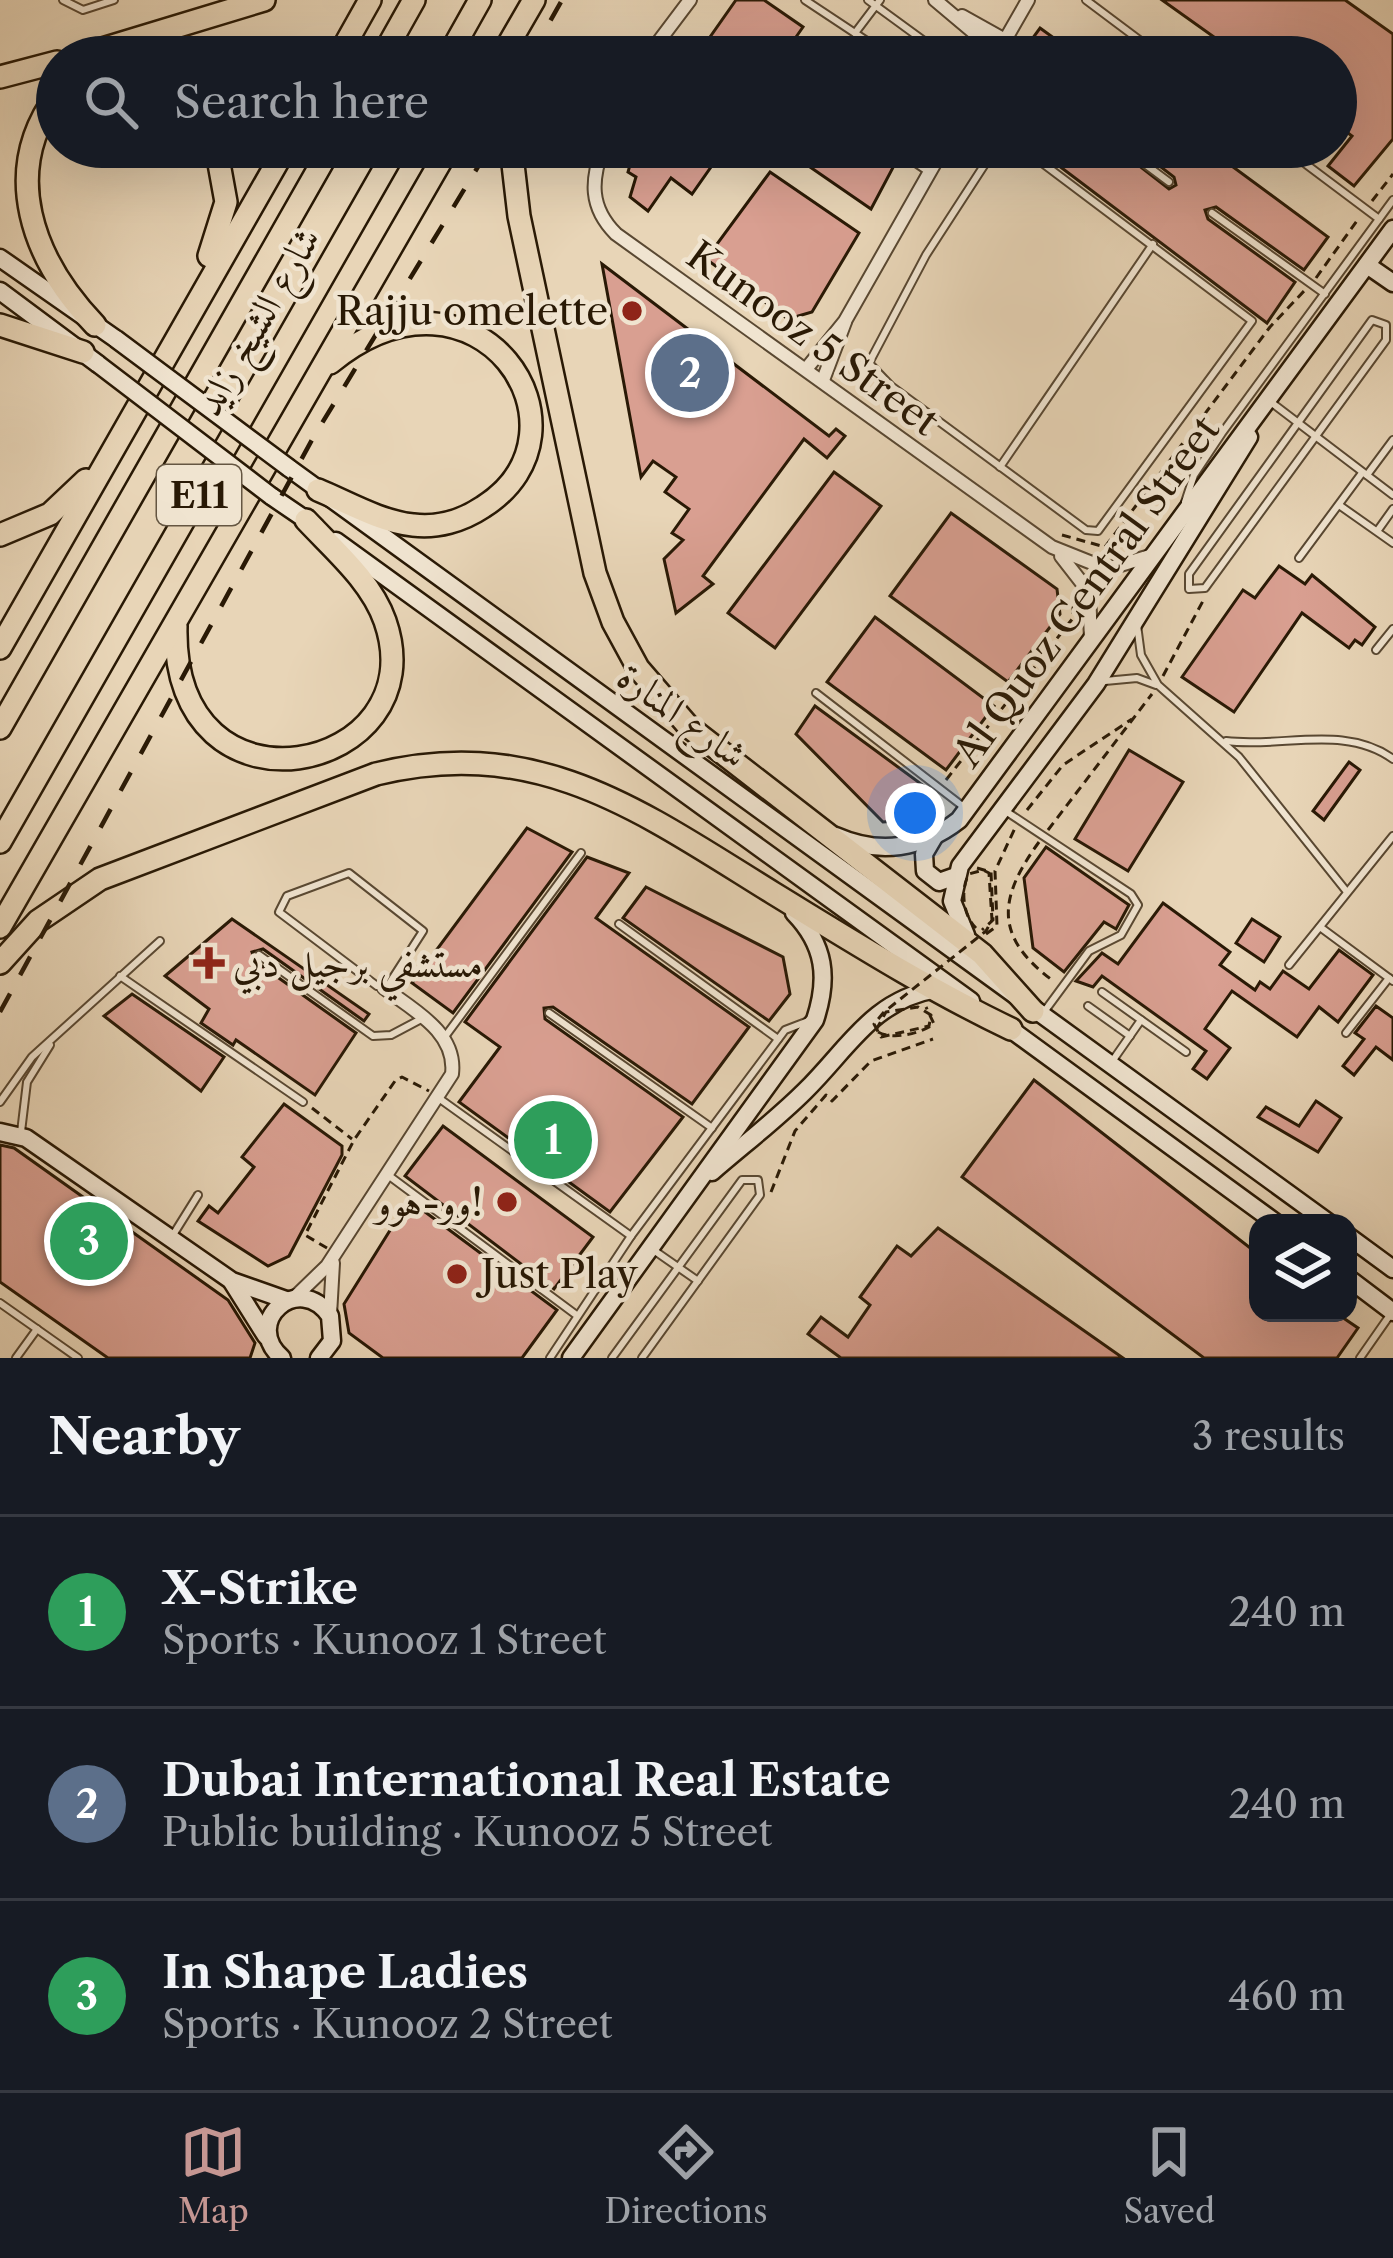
<!DOCTYPE html>
<html lang="en">
<head>
<meta charset="utf-8">
<style>
  :root { --surface:#171b24; --page:#20242c; --text:#f1f3f6; --muted:#9ea1a6; --line:#363941; --accent:#c59692 }
  body { margin:0; font-family:"Libre Caslon Text",Amiri,serif; background:var(--page); color:var(--text) }
  .controls { position:absolute; right:36px; bottom:36px; display:grid; overflow:hidden; border-radius:24px; box-shadow:0 12px 48px #0002 }
  .controls button { width:108px; height:108px; display:grid; place-items:center; padding:0; border:0; border-bottom:3px solid var(--line); background:var(--surface); color:var(--text); font:60px sans-serif }
  .you { position:absolute; left:915px; top:813px; width:42px; height:42px; margin:-30px; border:9px solid #fff; border-radius:50%; background:#1a73e8; box-shadow:0 0 0 18px #1a73e833 }
  .badge { display:grid; place-items:center; width:78px; height:78px; border-radius:50%; background:var(--accent); color:#fff; font-size:39px; font-weight:700 }
  .pin { position:absolute; translate:-50% -50%; border:6px solid #fff; box-shadow:0 3px 12px #0006 }
  .list { margin:0; padding:0; list-style:none }
  h2 { display:flex; justify-content:space-between; align-items:center; height:156px; margin:0; padding:0 48px; font-size:51px }
  h2 small { font-size:39px; font-weight:400; color:var(--muted) }
  .list li { display:grid; grid-template-columns:78px 1fr auto; gap:36px; align-items:center; box-sizing:border-box; height:192px; padding:0 48px; border-top:3px solid var(--line) }
  .list b { display:block; font-size:45px; white-space:nowrap }
  .list p { margin:0; font-size:39px; white-space:nowrap; color:var(--muted) }
  .list em { font-size:39px; font-style:normal; color:var(--muted) }
  .icon { flex:none; width:66px; height:66px; fill:none; stroke:currentColor; stroke-width:2; stroke-linecap:round; stroke-linejoin:round }
  .map { position:relative; flex:none; width:1393px; height:1358px; overflow:hidden }
  .search { position:absolute; background:var(--surface); box-shadow:0 12px 48px #0002; left:36px; right:36px; top:36px; height:132px; display:flex; align-items:center; gap:30px; box-sizing:border-box; padding:0 42px; border-radius:66px; color:var(--muted); font-size:45px }
  .sheet { height:732px; background:var(--surface) }
  nav { display:flex; justify-content:space-around; align-items:center; box-sizing:border-box; height:168px; border-top:3px solid var(--line); background:var(--surface); font-size:33px; color:var(--muted) }
  nav a { display:grid; justify-items:center; gap:6px }
  nav .on { color:var(--accent) }
  .map>svg:first-child { display:block }
  .building { fill:#d99f91; stroke:#291905; stroke-width:3 }
  .lines { fill:none; stroke-linecap:round; stroke-linejoin:round }
  .lane-casing { stroke:#594832; stroke-width:10 }
  .street-casing { stroke:#594832; stroke-width:16 }
  .secondary-casing { stroke:#291905; stroke-width:21 }
  .highway-casing { stroke:#291905; stroke-width:26 }
  .path { stroke:#291905; stroke-width:3; stroke-dasharray:9 6; stroke-linecap:butt }
  .lane { stroke:#f0e4d0; stroke-width:6 }
  .street { stroke:#f0e4d0; stroke-width:12 }
  .secondary { stroke:#f0e4d0; stroke-width:16 }
  .highway { stroke:#e8d5b7; stroke-width:21 }
  .rail { stroke:#291905; stroke-width:4.5; stroke-dasharray:21 21; stroke-linecap:butt }
  .secondary-bridge-casing { stroke:#291905; stroke-width:21; stroke-linecap:butt }
  .path-bridge { stroke:#291905; stroke-width:3; stroke-dasharray:9 6; stroke-linecap:butt }
  .secondary-bridge { stroke:#f0e4d0; stroke-width:16 }
  .poi-dot { fill:#8f2418; stroke:#f0e4d0; stroke-width:4.5 }
  .labels { text-anchor:middle; dominant-baseline:central; stroke-width:9; stroke-linejoin:round; paint-order:stroke }
  .shield { fill:#f0e4d0; stroke:#655642; stroke-width:3 }
  .shield-label { font-size:36px; font-weight:bold; fill:#291905 }
  .poi-label { font-size:39px; fill:#291905; stroke:#f0e4d0; text-anchor:end }
  .street-label { font-size:39px; fill:#291905; stroke:#f0e4d0 }
</style>
</head>
<body>
<div class="map">
<svg width="1393" height="1358" viewBox="0 0 1393 1358">
  <rect width="100%" height="100%" fill="#e8d5b7"/>
  <filter id="stains"><feTurbulence type="fractalNoise" baseFrequency=".00167" numOctaves="4"/><feColorMatrix values="0 0 0 0 .2 0 0 0 0 .09 0 0 0 0 .02 0 0 0 .5 -.17"/></filter>
  <radialGradient id="worn" r=".72"><stop offset=".6" stop-color="#630" stop-opacity="0"/><stop offset="1" stop-color="#630" stop-opacity=".3"/></radialGradient>
  <g class="building">
    <polygon points="736,0 764,0 803,27 782,57 696,57"/>
    <polygon points="1162,0 1345,0 1393,34 1393,139 1354,186 1328,166 1352,136 1336,124 1336,57 1242,57"/>
    <polygon points="1040,28 1080,57 1019,57"/>
    <polygon points="635,147 725,147 692,194 671,178 648,211 630,197 636,177 628,172"/>
    <polygon points="781,147 881,147 897,160 871,209"/>
    <polygon points="1034,147 1115,147 1169,189 1176,185 1174,177 1135,147 1206,147 1328,237 1304,270 1216,207 1205,210 1208,219 1295,282 1267,323"/>
    <polygon points="770,172 859,233 812,312 788,319 706,259"/>
    <polygon points="602,264 829,436 836,429 845,436 827,458 804,439 703,576 713,584 676,613 664,559 683,540 672,533 689,509 665,492 676,477 653,461 641,477"/>
    <polygon points="834,472 881,506 775,648 728,613"/>
    <polygon points="951,513 1057,589 1060,614 1008,682 890,596"/>
    <polygon points="1279,566 1305,584 1312,575 1375,627 1362,645 1355,640 1349,648 1302,613 1234,712 1182,677 1243,590 1255,598"/>
    <polygon points="875,617 994,706 946,770 827,682"/>
    <polygon points="815,706 932,792 914,820 883,822 796,734"/>
    <polygon points="1129,750 1183,782 1128,871 1075,839"/>
    <polygon points="1349,762 1360,770 1324,820 1313,811"/>
    <polygon points="527,828 572,852 453,1013 412,983"/>
    <polygon points="1046,847 1129,905 1116,929 1104,922 1064,972 1033,948 1024,878"/>
    <polygon points="587,857 629,873 596,918 749,1027 692,1104 553,1007 544,1008 545,1019 683,1117 610,1212 459,1102 500,1047 465,1022"/>
    <polygon points="646,887 783,957 790,994 769,1021 623,918"/>
    <polygon points="1163,903 1230,952 1220,965 1255,990 1260,982 1270,989 1283,971 1309,989 1339,950 1373,975 1338,1022 1319,1007 1297,1037 1232,991 1205,1029 1230,1048 1207,1079 1193,1069 1206,1051 1102,976 1093,987 1076,981 1102,953 1118,964"/>
    <polygon points="232,919 369,1014 364,1021 263,949 252,952 255,961 356,1033 315,1095 236,1040 233,1045 201,1023 209,1009 165,976"/>
    <polygon points="1252,919 1280,937 1264,962 1236,943"/>
    <polygon points="132,994 224,1057 201,1091 104,1016"/>
    <polygon points="1376,1006 1393,1018 1393,1060 1376,1047 1354,1075 1343,1066 1364,1039 1355,1033"/>
    <polygon points="1034,1080 1258,1254 1258,1313 1336,1313 1358,1328 1337,1358 1204,1358 962,1177"/>
    <polygon points="1316,1101 1341,1118 1318,1152 1258,1117 1266,1107 1299,1126"/>
    <polygon points="284,1104 342,1146 342,1155 289,1256 268,1266 198,1221 209,1206 218,1213 254,1167 242,1157"/>
    <polygon points="443,1126 593,1237 554,1289 405,1176"/>
    <polygon points="0,1145 14,1148 228,1300 255,1343 250,1358 108,1358 0,1282"/>
    <polygon points="409,1200 557,1310 522,1358 383,1358 349,1333 344,1304"/>
    <polygon points="938,1228 1123,1358 841,1358 808,1334 821,1317 848,1337 870,1305 860,1297 897,1246 911,1256"/>
  </g>
  <g class="lines">
    <g class="lane-casing">
      <g id="lane">
        <polyline points="63,0 83,10 114,0"/>
        <polyline points="805,0 891,57"/>
        <polyline points="868,0 946,57"/>
        <polyline points="1086,0 1162,57"/>
        <polyline points="855,33 880,0"/>
        <polyline points="892,147 929,172"/>
        <polyline points="959,147 984,165"/>
        <polyline points="996,147 926,255 869,363 891,386 1086,530 1098,531 1252,321 1021,147"/>
        <polyline points="1122,147 1169,182"/>
        <polyline points="1283,147 1379,219"/>
        <polyline points="1212,213 1325,294"/>
        <polygon points="1372,320 1386,325 1386,340 1205,588 1189,589 1189,574"/>
        <polyline points="1272,403 1393,495"/>
        <polyline points="1000,467 1153,244"/>
        <polyline points="1367,475 1393,440"/>
        <polyline points="1185,502 1194,475 1222,433 1393,200"/>
        <polyline points="1339,505 1393,543"/>
        <polyline points="1378,530 1393,509"/>
        <polyline points="1299,558 1362,473"/>
        <polyline points="1137,625 1141,655 1158,685 1239,757 1347,892"/>
        <polyline points="1376,650 1393,629"/>
        <polyline points="1105,681 1137,678 1156,685"/>
        <polyline points="816,693 965,808"/>
        <path d="M1226,741C1283,748 1345,724 1393,759"/>
        <polyline points="1007,812 1131,894 1138,905 1121,935 1089,951 1044,1012"/>
        <polygon points="349,873 423,931 387,987 377,986 279,912 287,896"/>
        <polyline points="619,924 778,1039"/>
        <polyline points="1320,927 1393,981"/>
        <polyline points="259,955 373,1036 391,1035 423,1018"/>
        <polyline points="1289,965 1393,836"/>
        <polyline points="120,976 303,1102"/>
        <polyline points="1102,992 1186,1052"/>
        <polyline points="1088,1006 1130,1036"/>
        <polyline points="549,1013 712,1128"/>
        <polyline points="1346,1033 1389,978"/>
        <polyline points="444,1038 581,853"/>
        <polyline points="1111,1063 1141,1020"/>
        <polyline points="440,1099 631,1236"/>
        <polyline points="0,1102 32,1057 160,941"/>
        <polyline points="21,1132 27,1082 50,1045"/>
        <polyline points="388,1175 575,1314"/>
        <polyline points="173,1235 198,1195"/>
        <polyline points="652,1249 698,1281"/>
        <polyline points="0,1303 78,1358"/>
        <polyline points="16,1358 37,1329"/>
        <polyline points="550,1358 631,1236 785,1030 811,1020"/>
        <polyline points="612,1358 742,1180 758,1180 760,1195 642,1358"/>
        <polyline points="1360,1358 1390,1315"/>
      </g>
    </g>
    <g class="street-casing">
      <g id="street">
        <polyline points="935,0 998,53"/>
        <polyline points="962,16 1005,40"/>
        <polyline points="996,56 1028,0"/>
        <polyline points="647,57 690,0"/>
        <path d="M603,147C591,180 589,207 616,234L1052,547L1107,569L1150,556"/>
        <polyline points="807,368 845,321 944,147"/>
        <polyline points="823,380 845,322"/>
        <polyline points="1061,556 1089,592 1091,639"/>
        <path d="M295,1297L327,1266L452,1074C457,1032 413,1010 384,988"/>
        <polyline points="330,1315 333,1263"/>
      </g>
    </g>
    <g class="secondary-casing">
      <g id="secondary">
        <polyline points="0,258 116,339"/>
        <polyline points="1367,265 1393,283"/>
        <polyline points="0,291 98,364"/>
        <polyline points="289,468 1329,1223"/>
        <polyline points="271,496 315,526"/>
        <polyline points="336,541 971,1001"/>
        <path d="M836,836C879,855 922,849 959,820L1393,229"/>
        <polyline points="934,837 924,854 925,871 939,882 956,876"/>
        <polyline points="966,935 952,901 960,866 1096,684 1249,437"/>
        <polyline points="1002,1023 1276,1223"/>
        <polyline points="0,1132 26,1138 232,1281 286,1300"/>
        <path d="M712,1172C743,1145 776,1120 805,1091C848,1049 872,1000 936,989"/>
        <polyline points="1348,1236 1393,1269"/>
        <polyline points="1348,1278 1393,1312"/>
        <polyline points="232,1282 266,1336"/>
        <path d="M282,1358C241,1322 299,1271 330,1316L332,1341L319,1358"/>
        <path d="M571,1358L815,1020C829,978 825,945 794,913"/>
      </g>
    </g>
    <g class="highway-casing">
      <g id="highway">
        <polyline points="76,57 264,0"/>
        <polyline points="338,57 370,0"/>
        <polyline points="382,57 414,0"/>
        <polyline points="448,57 480,0"/>
        <polyline points="501,57 534,0"/>
        <polyline points="0,77 57,62"/>
        <path d="M57,95C0,172 32,259 95,325"/>
        <polyline points="511,147 519,216 595,573 613,622 638,668 689,727 982,954 1033,1011"/>
        <polyline points="209,256 226,202 216,147"/>
        <polyline points="0,325 83,352"/>
        <path d="M318,490C347,502 381,522 413,525C437,528 462,521 483,507C603,431 478,242 330,363"/>
        <polyline points="0,535 50,514 86,480"/>
        <path d="M176,626C171,832 438,773 385,621C371,581 334,550 306,520"/>
        <polyline points="0,648 286,147"/>
        <polyline points="0,728 331,147"/>
        <polyline points="0,842 397,147"/>
        <polyline points="0,927 449,147"/>
        <path d="M0,963L38,921L100,879L376,774C538,734 642,812 773,893C850,940 929,990 1011,1029"/>
      </g>
    </g>
    <g class="path">
      <polyline points="1372,201 1393,174"/>
      <polyline points="1316,278 1359,218"/>
      <polyline points="1062,535 1105,547 1270,327 1305,290"/>
      <polyline points="1163,676 1204,599"/>
      <polyline points="946,780 1073,618 1073,594"/>
      <polyline points="1027,810 1063,765 1132,719"/>
      <polyline points="1048,830 1152,694"/>
      <path d="M1039,842C999,897 993,936 1052,980"/>
      <polyline points="977,868 991,872 993,920 982,930"/>
      <polyline points="986,934 997,926 995,871 1015,828"/>
      <path d="M878,1032C892,1040 920,1034 934,1024L926,1007"/>
      <polyline points="312,1108 352,1139"/>
      <polyline points="771,1192 795,1131 826,1095 832,1101 871,1061 933,1039"/>
      <polyline points="327,1248 305,1235 354,1140 395,1081 402,1077 429,1091"/>
    </g>
    <use href="#lane" class="lane"/>
    <use href="#street" class="street"/>
    <use href="#secondary" class="secondary"/>
    <use href="#highway" class="highway"/>
    <g class="rail">
      <polyline points="530,57 562,0"/>
      <polyline points="0,1012 313,438 490,147"/>
    </g>
    <g class="secondary-bridge-casing">
      <g id="secondary-bridge">
        <polyline points="116,339 289,468"/>
        <polyline points="98,364 271,496"/>
      </g>
    </g>
    <path class="path-bridge" d="M876,1030L886,1012L918,1007L931,1015L929,1026L881,1037L874,1024L884,1012L986,931L992,920L989,873L983,870L969,874C960,889 963,916 976,928"/>
    <use href="#secondary-bridge" class="secondary-bridge"/>
  </g>
  <g class="poi-dot">
    <circle cx="632" cy="311" r="12"/>
    <path d="M203 945h12v12h12v12h-12v12h-12v-12h-12v-12h12z"/>
    <circle cx="507" cy="1202" r="12"/>
    <circle cx="457" cy="1274" r="12"/>
  </g>
  <g class="labels">
    <rect class="shield" x="157" y="465" width="84" height="60" rx="9"/>
    <g class="shield-label">
      <text x="199" y="495">E11</text>
    </g>
    <g class="poi-label">
      <text x="608" y="311">Rajju omelette</text>
      <text x="233" y="963" text-anchor="start">مستشفي برجيل دبي</text>
      <text x="483" y="1202">وو-هوو!</text>
      <text x="481" y="1274" text-anchor="start">Just Play</text>
    </g>
    <g class="street-label">
      <text transform="translate(257 321) rotate(-60)">شارع الشيخ زايد</text>
      <text transform="translate(813 338) rotate(36)">Kunooz 5 Street</text>
      <text transform="translate(1086 591) rotate(-54)">Al Quoz Central Street</text>
      <text transform="translate(683 715) rotate(36)">شارع المنارة</text>
    </g>
  </g>
  <rect width="100%" height="100%" filter="url(#stains)"/>
  <rect width="100%" height="100%" fill="url(#worn)"/>
</svg>
<div class="controls">
<button><svg class="icon" aria-label="layers" viewBox="0 0 24 24"><path d="M12 4l9 5-9 5-9-5zM3 14l9 5 9-5"/></svg></button>
</div>
<div class="you"></div>
<div class="pin badge" style="left:553px;top:1140px;background:#2e9e5b">1</div>
<div class="pin badge" style="left:690px;top:373px;background:#5c6f8a">2</div>
<div class="pin badge" style="left:89px;top:1241px;background:#2e9e5b">3</div>
<div class="search"><svg class="icon" aria-label="search" viewBox="0 0 24 24"><circle cx="10" cy="10" r="6"/><path d="M15 15l6 6"/></svg>Search here</div>
</div>
<section class="sheet">
<h2>Nearby<small>3 results</small></h2>
<ul class="list">
<li><span class="badge" style="background:#2e9e5b">1</span><div><b>X-Strike</b><p>Sports · Kunooz 1 Street</p></div><em>240 m</em></li>
<li><span class="badge" style="background:#5c6f8a">2</span><div><b>Dubai International Real Estate</b><p>Public building · Kunooz 5 Street</p></div><em>240 m</em></li>
<li><span class="badge" style="background:#2e9e5b">3</span><div><b>In Shape Ladies</b><p>Sports · Kunooz 2 Street</p></div><em>460 m</em></li>
</ul>
</section>
<nav>
<a class="on"><svg class="icon" aria-label="map" viewBox="0 0 24 24"><path d="M3 6l6-2 6 2 6-2v14l-6 2-6-2-6 2zM9 4v14M15 6v14"/></svg>Map</a>
<a><svg class="icon" aria-label="directions" viewBox="0 0 24 24"><path d="M12 3l9 9-9 9-9-9zM9 14v-3h6M13 9l2 2-2 2"/></svg>Directions</a>
<a><svg class="icon" aria-label="saved" viewBox="0 0 24 24"><path d="M7 4h10v16l-5-4-5 4z"/></svg>Saved</a>
</nav>
</body>
</html>
